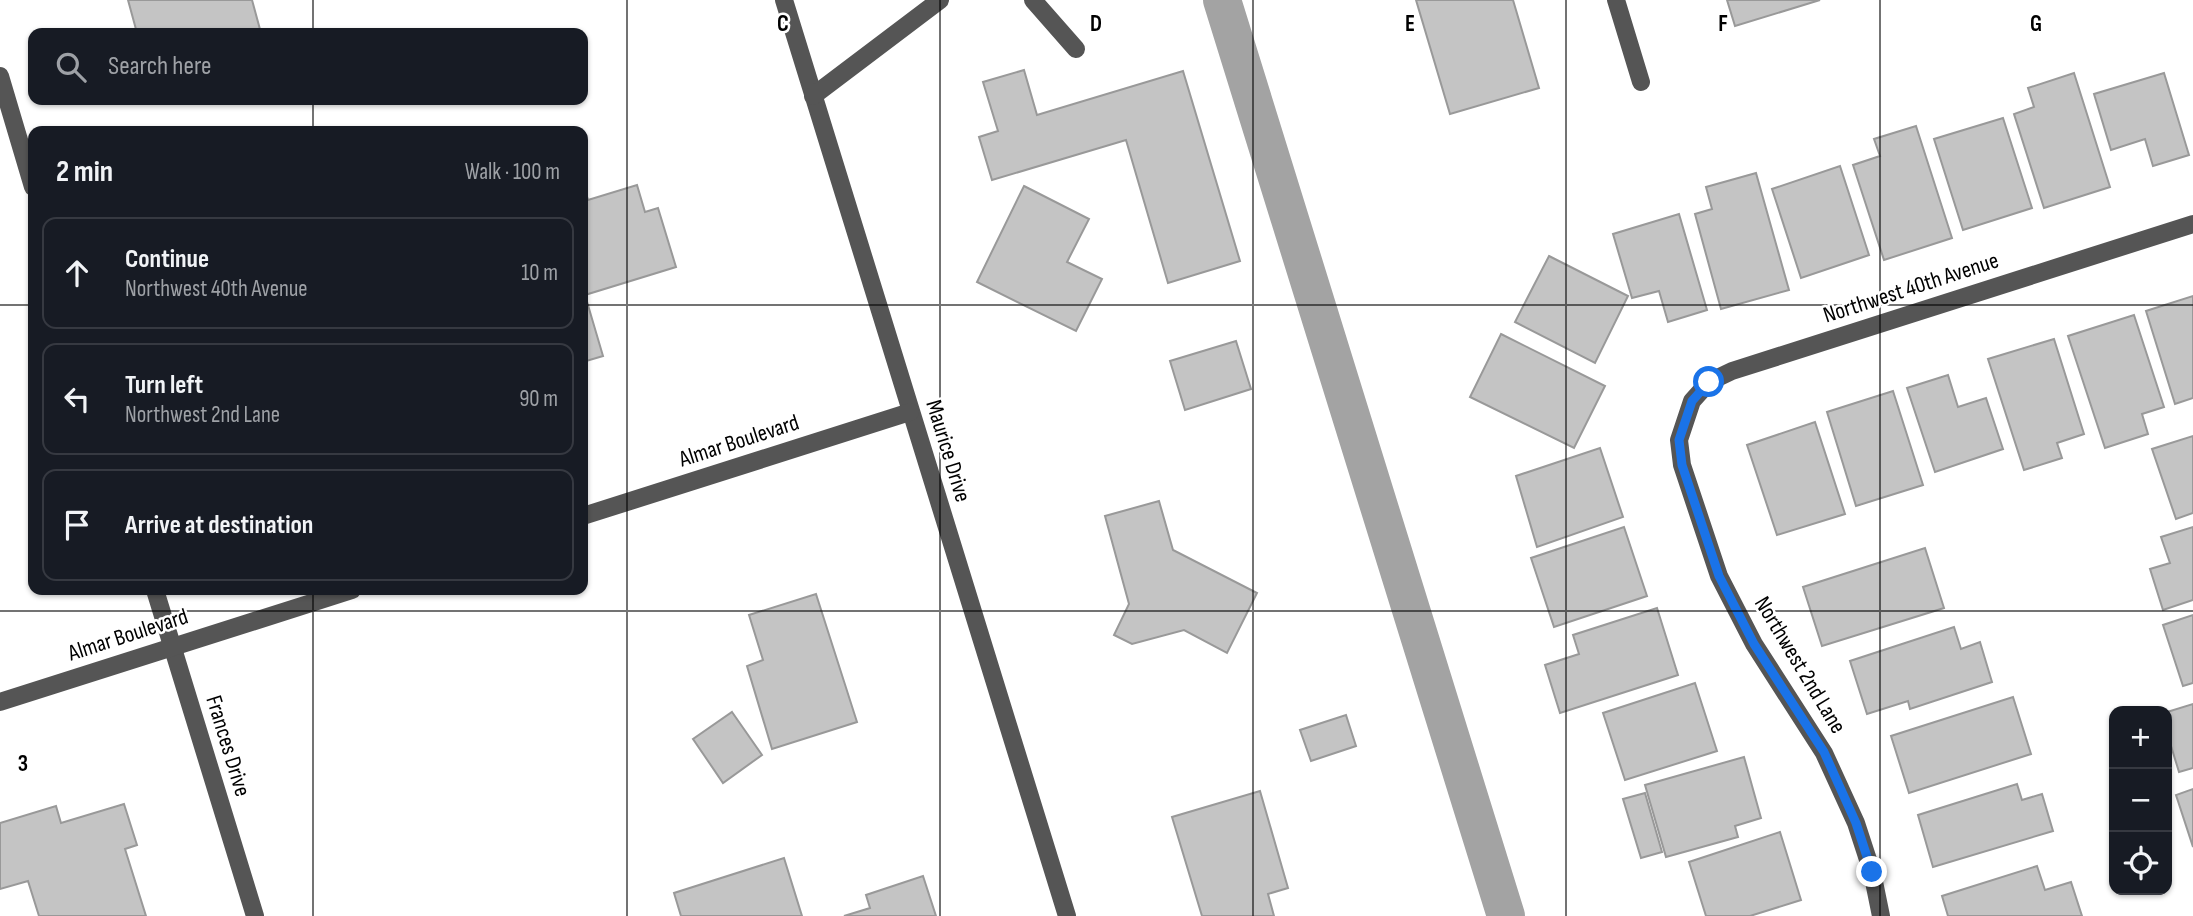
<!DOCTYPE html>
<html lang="en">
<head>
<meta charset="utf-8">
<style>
  :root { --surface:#171b24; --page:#20242c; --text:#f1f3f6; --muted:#9ea1a6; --line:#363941 }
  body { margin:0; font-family:"Sofia Sans Condensed",sans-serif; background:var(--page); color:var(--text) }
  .controls { position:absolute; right:21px; bottom:21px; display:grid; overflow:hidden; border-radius:14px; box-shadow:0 2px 5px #0004 }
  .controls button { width:63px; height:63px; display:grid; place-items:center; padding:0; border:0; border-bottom:2px solid var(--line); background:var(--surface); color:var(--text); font:35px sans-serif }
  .stop { position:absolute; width:21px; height:21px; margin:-16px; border:5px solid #1a73e8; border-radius:50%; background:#fff }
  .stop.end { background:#1a73e8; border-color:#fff; box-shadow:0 2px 7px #0008 }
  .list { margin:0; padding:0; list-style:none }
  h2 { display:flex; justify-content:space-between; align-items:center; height:91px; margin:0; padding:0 28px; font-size:30px }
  h2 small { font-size:23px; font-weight:400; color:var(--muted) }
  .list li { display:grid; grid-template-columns:46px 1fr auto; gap:21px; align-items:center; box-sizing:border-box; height:112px; margin:0 14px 14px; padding:0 14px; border:2px solid var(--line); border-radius:14px }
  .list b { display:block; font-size:26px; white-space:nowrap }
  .list p { margin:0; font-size:23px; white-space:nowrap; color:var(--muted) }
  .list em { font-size:23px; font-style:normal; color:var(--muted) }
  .icon { flex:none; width:38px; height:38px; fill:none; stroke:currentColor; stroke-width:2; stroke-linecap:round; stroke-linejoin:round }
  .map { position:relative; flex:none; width:2193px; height:916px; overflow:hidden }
  .search { position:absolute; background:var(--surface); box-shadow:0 2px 5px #0004; left:28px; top:28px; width:560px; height:77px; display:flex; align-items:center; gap:18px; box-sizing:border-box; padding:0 24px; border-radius:14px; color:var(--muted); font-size:26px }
  .panel { position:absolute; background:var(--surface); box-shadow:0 2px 5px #0004; left:28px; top:126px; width:560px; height:469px; border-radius:14px }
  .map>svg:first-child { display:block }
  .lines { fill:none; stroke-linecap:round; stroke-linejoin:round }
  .canal { stroke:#a3a3a3; stroke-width:38 }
  .building { fill:#c4c4c4; stroke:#999; stroke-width:2 }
  .minor { stroke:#555; stroke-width:18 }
  .route { stroke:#1a73e8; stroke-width:9 }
  .grid { fill:none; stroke:#000; stroke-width:2; stroke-opacity:0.55 }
  .labels { text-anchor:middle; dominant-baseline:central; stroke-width:5; stroke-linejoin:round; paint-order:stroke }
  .street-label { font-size:23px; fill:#000; stroke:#fff }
  .grid-label { font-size:23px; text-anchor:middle; font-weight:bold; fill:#000; stroke:#fff; stroke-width:5; stroke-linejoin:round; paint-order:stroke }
</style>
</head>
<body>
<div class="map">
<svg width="2193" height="916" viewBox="0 0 2193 916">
  <rect width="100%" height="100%" fill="#fff"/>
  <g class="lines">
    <polyline class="canal" points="1222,0 1506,916"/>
  </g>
  <g class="building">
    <polygon points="128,0 252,0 261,33 137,33"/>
    <polygon points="1416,0 1513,0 1539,88 1450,114"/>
    <polygon points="1727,0 1820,0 1735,26"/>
    <polygon points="1024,70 1037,115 1183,71 1240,261 1168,283 1126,140 992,180 979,137 998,131 983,82"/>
    <polygon points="2074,73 2110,187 2044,208 2014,114 2034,107 2028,88"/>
    <polygon points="2164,73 2189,155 2153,166 2145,139 2111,150 2094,94"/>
    <polygon points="2003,118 2032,208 1963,230 1934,139"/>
    <polygon points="1916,126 1952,238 1884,260 1853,165 1880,156 1874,139"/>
    <polygon points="1840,166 1869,255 1801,278 1772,189"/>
    <polygon points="1756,173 1789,290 1721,309 1695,214 1712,209 1706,187"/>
    <polygon points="583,183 588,200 637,185 645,212 658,208 676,267 585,295 603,356 583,362"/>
    <polygon points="1024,186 1089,219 1067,262 1102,279 1076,331 977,282"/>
    <polygon points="1679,214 1707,310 1668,322 1659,291 1632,298 1613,234"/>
    <polygon points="1549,256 1628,296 1595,363 1515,322"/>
    <polygon points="2193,296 2193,398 2175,404 2146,311"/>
    <polygon points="2134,315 2164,407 2142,414 2148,434 2105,448 2068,336"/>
    <polygon points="1501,334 1605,386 1574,448 1470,397"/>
    <polygon points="2054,339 2084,434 2057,443 2062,458 2024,470 1988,359"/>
    <polygon points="1236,341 1251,389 1185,410 1170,361"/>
    <polygon points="1948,375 1958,407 1986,398 2003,449 1935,472 1907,388"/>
    <polygon points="1893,391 1923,485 1856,506 1827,412"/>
    <polygon points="1815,422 1845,514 1777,535 1747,445"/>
    <polygon points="2193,436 2193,513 2176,519 2152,449"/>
    <polygon points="1600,448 1623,517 1537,547 1516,476"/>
    <polygon points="1159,501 1173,550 1257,593 1227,653 1184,630 1132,644 1114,635 1129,604 1105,516"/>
    <polygon points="1624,527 1647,596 1554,627 1531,558"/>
    <polygon points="2193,527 2193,600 2163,610 2150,569 2170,563 2161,537"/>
    <polygon points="1925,548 1944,608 1822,646 1803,587"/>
    <polygon points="816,594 857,722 772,749 747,666 763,660 749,615"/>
    <polygon points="1657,608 1678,675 1560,713 1545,665 1579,654 1573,635"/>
    <polygon points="2193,615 2193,683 2183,686 2163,625"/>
    <polygon points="1954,627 1961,649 1980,642 1992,682 1910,709 1908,701 1867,714 1850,661"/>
    <polygon points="1695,683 1717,751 1625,780 1603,713"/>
    <polygon points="2013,697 2031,754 1909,793 1891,736"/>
    <polygon points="2193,704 2193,768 2179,772 2167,733 2167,712"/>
    <polygon points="732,712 762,755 723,783 693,739"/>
    <polygon points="1346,715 1356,746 1311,761 1300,730"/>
    <polygon points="1744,757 1761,818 1735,826 1738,837 1666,857 1645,785"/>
    <polygon points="2017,784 2022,800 2042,794 2053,831 1933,867 1918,815"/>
    <polygon points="2193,789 2193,847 2176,795"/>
    <polygon points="1260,791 1288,888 1268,894 1274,916 1202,916 1172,817"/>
    <polygon points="1645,793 1662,852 1641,858 1623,799"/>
    <polygon points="124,804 137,845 125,849 146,916 39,916 28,881 0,889 0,823 56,806 61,823"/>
    <polygon points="1780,832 1801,900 1750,916 1706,916 1689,862"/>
    <polygon points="784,858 802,916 681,916 674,893"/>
    <polygon points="2037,866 2045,890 2071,882 2082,916 1948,916 1942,896"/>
    <polygon points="923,876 936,916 844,916 870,908 866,895"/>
  </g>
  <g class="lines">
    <g class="minor">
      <polyline points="784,0 1067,916"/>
      <polyline points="1033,0 1076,49"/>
      <polyline points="1616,0 1641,82"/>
      <polyline points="0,76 33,187"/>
      <polyline points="813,96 940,0"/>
      <polyline points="583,516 910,412"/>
      <polyline points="155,590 255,916"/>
      <polyline points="0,702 352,590"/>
      <polyline points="1881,916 1872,872 1856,823 1824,753 1754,644 1719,576 1682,465 1679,440 1692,401 1709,382 1732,371 2193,224"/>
    </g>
  </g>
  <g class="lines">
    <polyline class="route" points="1709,382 1692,401 1679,440 1682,465 1719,576 1754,644 1824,752 1856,823 1872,872"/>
  </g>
  <path class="grid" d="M313,0V33M627,0V916M940,0V916M1253,0V916M1566,0V916M1880,0V916M313,100V131M0,305H33M583,305H2193M313,590V916M0,611H2193"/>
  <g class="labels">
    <g class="street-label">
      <text transform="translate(1911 288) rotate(-18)">Northwest 40th Avenue</text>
      <text transform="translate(739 441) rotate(-18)">Almar Boulevard</text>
      <text transform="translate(948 451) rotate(73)">Maurice Drive</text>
      <text transform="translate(128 635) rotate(-18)">Almar Boulevard</text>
      <text transform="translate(1800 665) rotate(59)">Northwest 2nd Lane</text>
      <text transform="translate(228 746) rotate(73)">Frances Drive</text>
    </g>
  </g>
  <g class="grid-label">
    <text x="783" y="31">C</text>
    <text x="1096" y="31">D</text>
    <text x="1410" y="31">E</text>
    <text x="1723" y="31">F</text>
    <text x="2036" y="31">G</text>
    <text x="23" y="771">3</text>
  </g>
</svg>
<div class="controls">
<button>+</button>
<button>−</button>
<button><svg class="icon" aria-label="locate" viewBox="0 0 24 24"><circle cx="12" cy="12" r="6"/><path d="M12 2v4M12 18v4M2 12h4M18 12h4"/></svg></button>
</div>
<div class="stop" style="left:1709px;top:382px"></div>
<div class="stop end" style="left:1872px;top:872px"></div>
<div class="search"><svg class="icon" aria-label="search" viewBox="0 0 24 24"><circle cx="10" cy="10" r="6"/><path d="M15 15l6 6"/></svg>Search here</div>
<section class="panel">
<h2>2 min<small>Walk · 100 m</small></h2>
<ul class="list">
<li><svg class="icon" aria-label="ahead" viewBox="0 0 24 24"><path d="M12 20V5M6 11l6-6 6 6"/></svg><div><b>Continue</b><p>Northwest 40th Avenue</p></div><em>10 m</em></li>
<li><svg class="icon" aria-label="left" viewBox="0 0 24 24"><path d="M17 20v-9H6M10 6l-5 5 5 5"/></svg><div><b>Turn left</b><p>Northwest 2nd Lane</p></div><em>90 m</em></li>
<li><svg class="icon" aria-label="arrive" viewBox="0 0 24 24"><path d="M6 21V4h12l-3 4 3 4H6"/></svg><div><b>Arrive at destination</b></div></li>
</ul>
</section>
</div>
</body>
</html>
